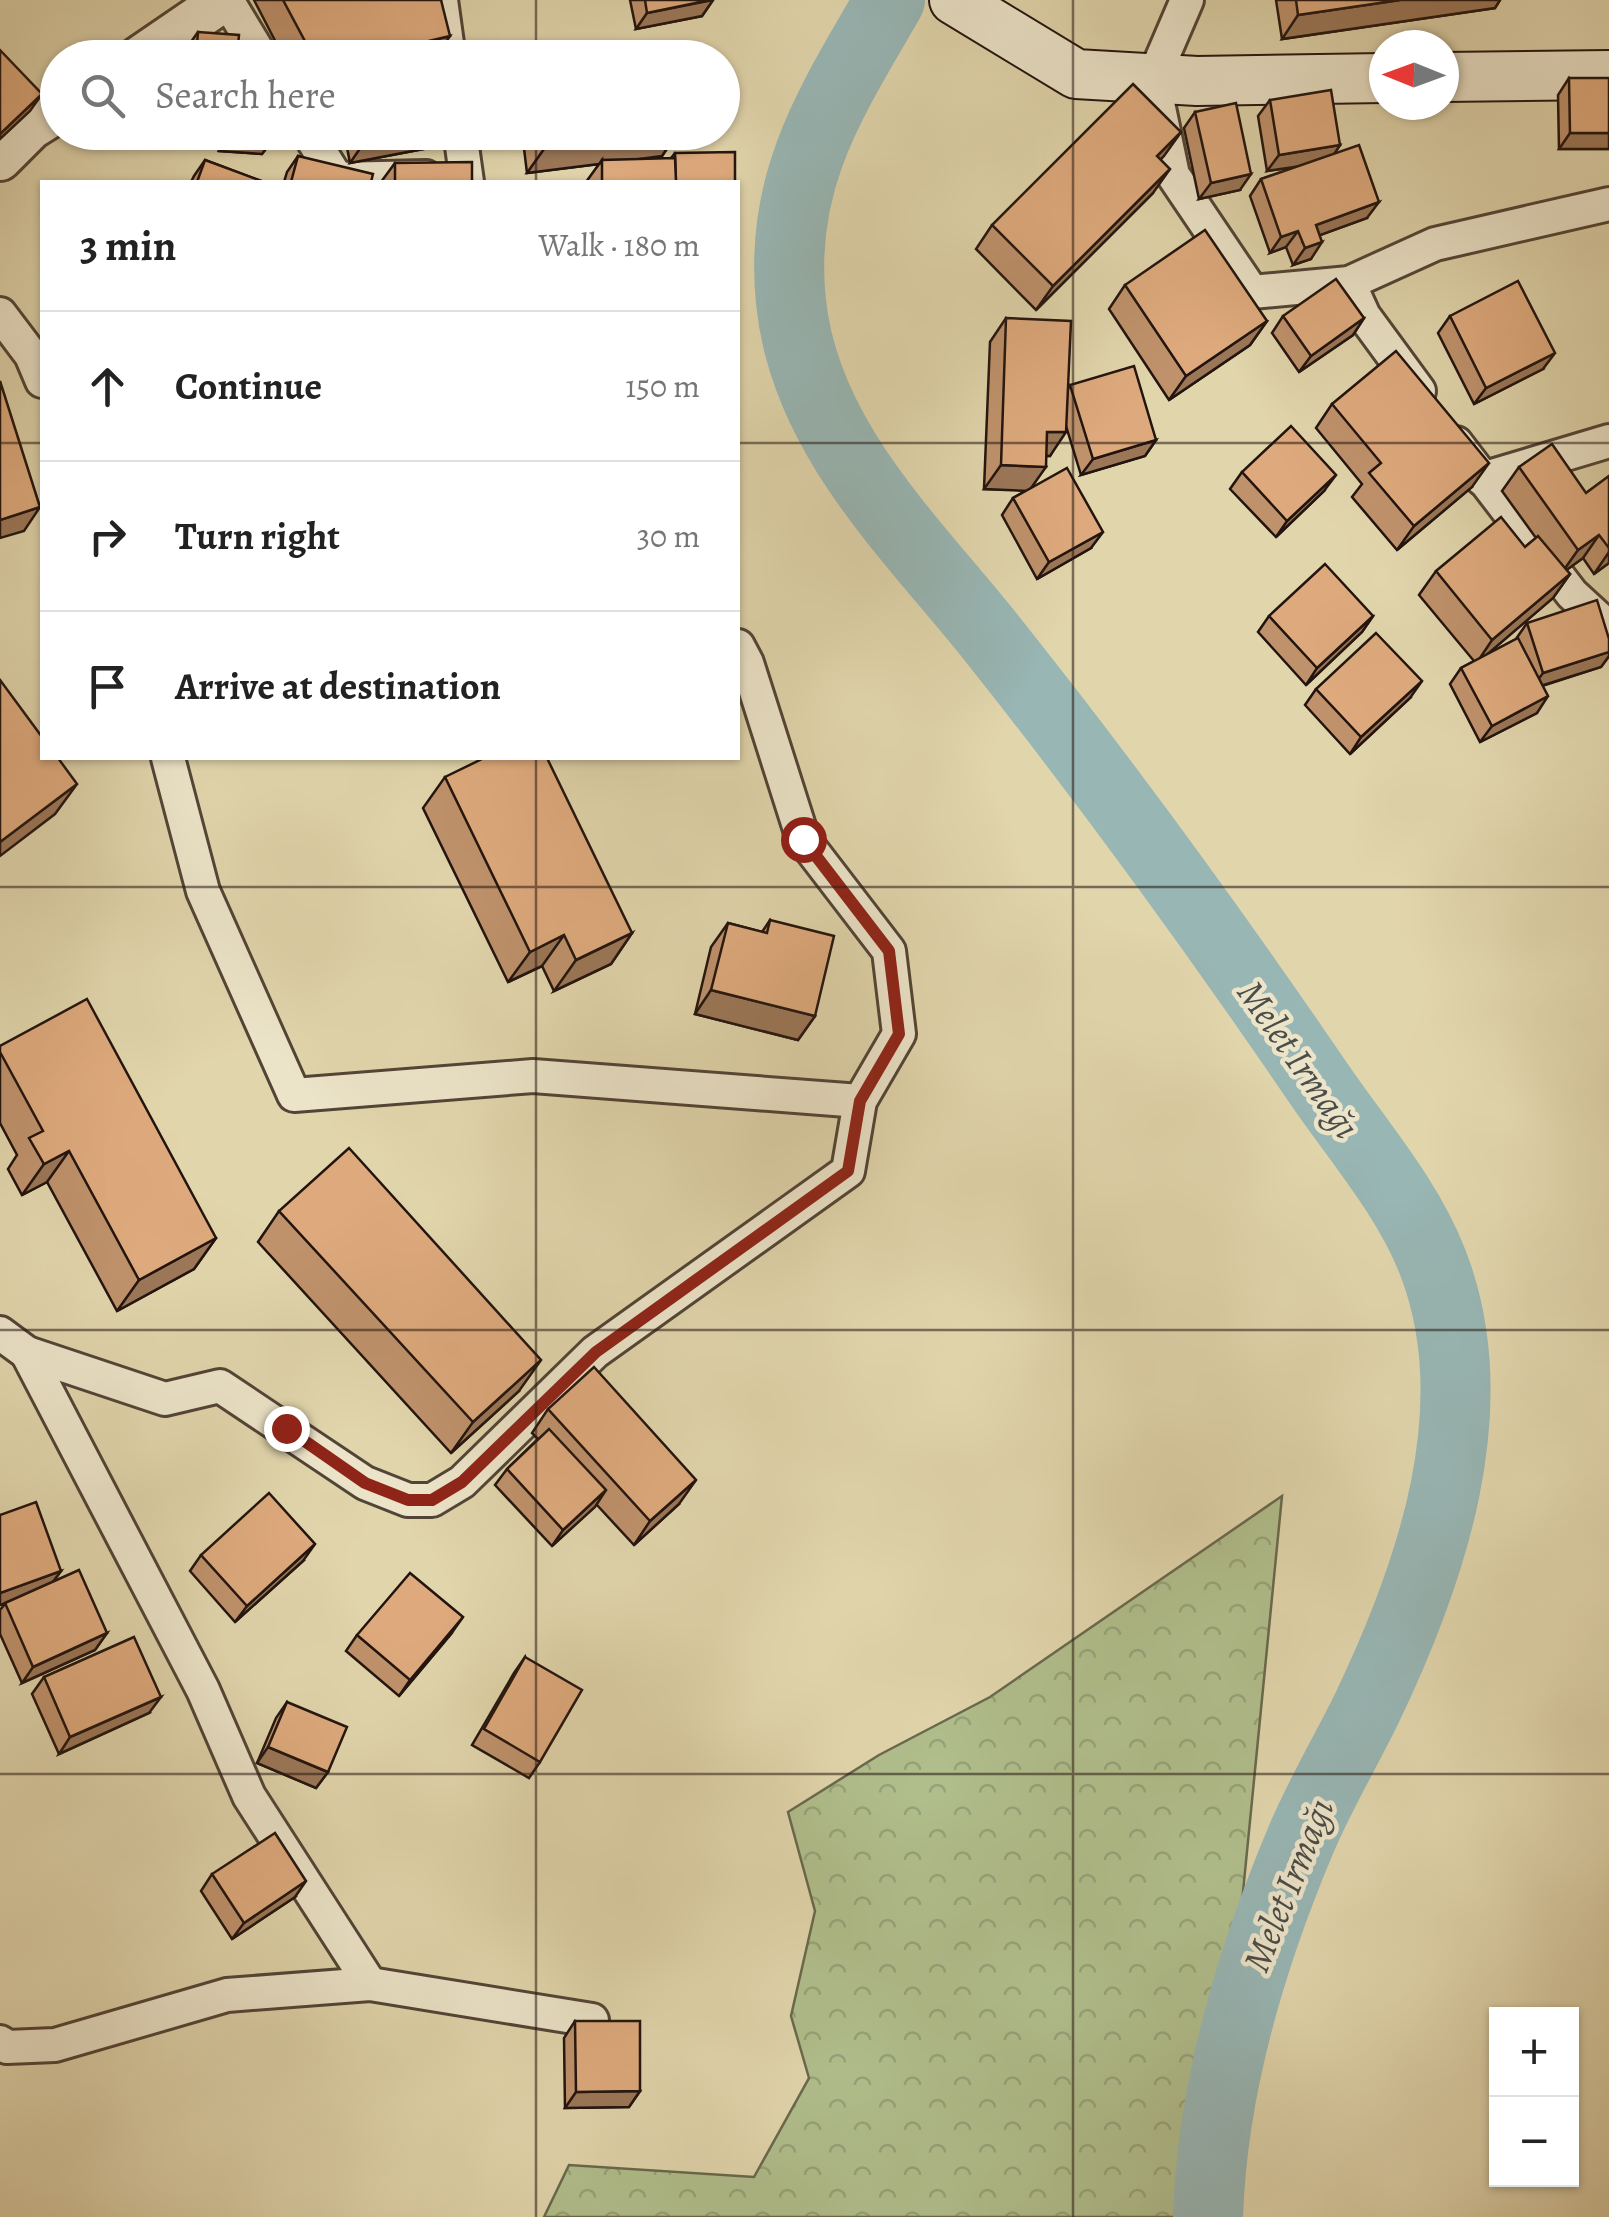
<!DOCTYPE html>
<html lang="en">
<head>
<meta charset="utf-8">
<style>
  :root { --surface:#fff; --page:#f6f6f6; --text:#222; --muted:#767676; --line:#e0e0e0 }
  body { margin:0; font-family:Alegreya,serif; background:var(--page); color:var(--text) }
  .controls { position:absolute; right:30px; bottom:30px; display:grid; overflow:hidden; border-radius:0px; box-shadow:0 2px 8px #0004 }
  .controls button { width:90px; height:90px; display:grid; place-items:center; padding:0; border:0; border-bottom:2px solid var(--line); background:var(--surface); color:var(--text); font:50px sans-serif }
  .compass { position:absolute; left:1369px; top:30px; width:90px; height:90px; border-radius:50%; background:var(--surface); box-shadow:0 2px 8px #0004; rotate:271deg }
  .stop { position:absolute; width:30px; height:30px; margin:-22px; border:8px solid #8f2418; border-radius:50%; background:#fff }
  .stop.end { background:#8f2418; border-color:#fff; box-shadow:0 2px 10px #0008 }
  .list { margin:0; padding:0; list-style:none }
  h2 { display:flex; justify-content:space-between; align-items:center; height:130px; margin:0; padding:0 40px; font-size:42px }
  h2 small { font-size:32px; font-weight:400; color:var(--muted) }
  .list li { display:grid; grid-template-columns:65px 1fr auto; gap:30px; align-items:center; box-sizing:border-box; height:150px; padding:0 40px; border-top:2px solid var(--line) }
  .list b { display:block; font-size:38px; white-space:nowrap }
  .list em { font-size:32px; font-style:normal; color:var(--muted) }
  .icon { flex:none; width:55px; height:55px; fill:none; stroke:currentColor; stroke-width:2; stroke-linecap:round; stroke-linejoin:round }
  .map { position:relative; flex:none; width:1609px; height:2217px; overflow:hidden }
  .search { position:absolute; background:var(--surface); box-shadow:0 2px 8px #0004; left:40px; top:40px; width:700px; height:110px; display:flex; align-items:center; gap:25px; box-sizing:border-box; padding:0 35px; border-radius:55px; color:var(--muted); font-size:38px }
  .panel { position:absolute; background:var(--surface); box-shadow:0 2px 8px #0004; left:40px; top:180px; width:700px; height:580px; border-radius:0px }
  .map>svg:first-child { display:block }
  .forest { fill:url(#forest-crowns); stroke:#69694d; stroke-width:2.5 }
  .lines { fill:none; stroke-linecap:round; stroke-linejoin:round }
  .river { stroke:#98b6b4; stroke-width:70 }
  .minor-casing { stroke:#524436; stroke-width:38 }
  .tertiary-casing { stroke:#524436; stroke-width:48 }
  .secondary-casing { stroke:#22140e; stroke-width:52 }
  .minor { stroke:#ece4c9; stroke-width:32 }
  .tertiary { stroke:#ece4c9; stroke-width:42 }
  .secondary { stroke:#ece4c9; stroke-width:48 }
  .wall { fill:#bf926c; stroke:#22140e; stroke-width:2.5 }
  .shaded-wall { fill:#9b7758; stroke:#22140e; stroke-width:2.5 }
  .building { fill:#deaa7d; stroke:#22140e; stroke-width:2.5 }
  .route { stroke:#8f2418; stroke-width:12 }
  .grid { fill:none; stroke:#22140e; stroke-width:2.5; stroke-opacity:0.55 }
  .labels { text-anchor:middle; dominant-baseline:central; stroke-width:9; stroke-linejoin:round; paint-order:stroke }
  .water-label { font-size:38px; font-style:italic; fill:#4b4d48; stroke:#ece4c9 }
</style>
</head>
<body>
<div class="map">
<svg width="1609" height="2217" viewBox="0 0 1609 2217">
  <defs>
    <pattern id="forest-crowns" width="20" height="18" patternUnits="userSpaceOnUse" patternTransform="scale(2.5)"><rect width="20" height="18" fill="#b0be8c"/><path d="M2 6a3 3 0 1 1 6 0M12 15a3 3 0 1 1 6 0" fill="none" stroke="#97a278"/></pattern>
  </defs>
  <rect width="100%" height="100%" fill="#e1d5ac"/>
  <filter id="stains"><feTurbulence type="fractalNoise" baseFrequency=".002" numOctaves="4"/><feColorMatrix values="0 0 0 0 .2 0 0 0 0 .09 0 0 0 0 .02 0 0 0 .5 -.17"/></filter>
  <radialGradient id="worn" r=".72"><stop offset=".6" stop-color="#630" stop-opacity="0"/><stop offset="1" stop-color="#630" stop-opacity=".3"/></radialGradient>
  <polygon class="forest" points="1282,1496 1211,2217 544,2217 569,2165 754,2177 809,2078 791,2016 815,1911 788,1812 879,1755 990,1697"/>
  <g class="lines">
    <path class="river" d="M890,0C832,100 778,180 791,302C805,439 912,538 993,640C1107,783 1216,933 1319,1084C1358,1141 1408,1198 1433,1263C1489,1408 1431,1574 1367,1708C1345,1753 1319,1796 1300,1842C1250,1961 1212,2088 1208,2217"/>
    <g class="minor-casing">
      <g id="minor">
        <polyline points="227,0 262,58"/>
        <polyline points="441,0 449,58"/>
        <polyline points="1187,0 1153,79 1173,175 1252,292 1349,283 1435,244 1609,204"/>
        <polyline points="308,132 337,179 426,177"/>
        <polyline points="460,132 467,182"/>
        <polyline points="1349,283 1364,316 1419,391"/>
        <polyline points="0,314 31,355 42,381"/>
        <polyline points="1456,443 1572,594 1609,628"/>
        <polyline points="1482,479 1609,441"/>
        <polyline points="168,758 203,891 294,1095 533,1076 860,1101"/>
        <polyline points="0,1333 27,1353 165,1399 220,1386 365,1483 408,1500 432,1500 462,1482 595,1352 848,1171 860,1101 899,1034 889,951 803,839 747,663 738,646"/>
        <polyline points="27,1353 203,1690 249,1796 370,1984"/>
        <polyline points="0,2042 7,2047 55,2045 227,1995 370,1984 592,2020"/>
      </g>
    </g>
    <g class="tertiary-casing">
      <g id="tertiary">
        <polyline points="139,58 224,0"/>
        <polyline points="0,159 31,128 58,111"/>
      </g>
    </g>
    <g class="secondary-casing">
      <g id="secondary">
        <polyline points="954,0 1076,74 1197,81 1384,78"/>
        <polyline points="1444,77 1609,75"/>
      </g>
    </g>
    <use href="#minor" class="minor"/>
    <use href="#tertiary" class="tertiary"/>
    <use href="#secondary" class="secondary"/>
  </g>
  <g class="wall">
    <polygon points="254,0 441,0 435,58 284,58"/>
    <polygon points="630,0 713,0 702,16 636,29"/>
    <polygon points="1276,0 1500,0 1495,8 1282,39"/>
    <polygon points="198,32 237,58 186,58 186,49"/>
    <polygon points="1569,78 1609,149 1559,149 1558,95"/>
    <polygon points="1270,100 1340,145 1334,154 1367,218 1320,235 1311,259 1293,265 1286,247 1270,253 1250,196 1261,179 1298,167 1267,171 1258,116"/>
    <polygon points="1195,112 1240,190 1199,199 1184,128"/>
    <polygon points="220,132 274,132 274,138 262,154 219,151"/>
    <polygon points="344,132 453,132 444,145 350,163"/>
    <polygon points="522,132 678,132 662,156 642,159 671,158 675,153 735,182 586,182 599,164 527,173"/>
    <polygon points="1181,132 1161,159 1153,193 1036,310 976,249 992,225"/>
    <polygon points="298,156 371,182 284,182 287,172"/>
    <polygon points="205,160 264,182 191,182 194,176"/>
    <polygon points="395,163 472,182 381,182"/>
    <polygon points="1125,285 1267,321 1250,345 1169,400 1109,309"/>
    <polygon points="1283,316 1364,318 1353,335 1299,372 1272,333"/>
    <polygon points="1450,316 1543,369 1474,404 1438,333"/>
    <polygon points="1006,318 1068,389 1070,385 1156,440 1145,456 1081,475 1066,426 1050,456 1046,456 1030,489 1091,548 1037,579 1002,515 1013,498 1027,490 984,489 990,342"/>
    <polygon points="1332,404 1472,487 1397,550 1352,497 1362,484 1316,428"/>
    <polygon points="1519,467 1586,493 1609,476 1609,563 1594,574 1583,558 1566,570 1570,574 1553,598 1486,655 1516,639 1527,623 1609,639 1609,656 1601,667 1542,686 1537,713 1480,742 1450,684 1461,668 1474,661 1419,595 1436,571 1525,547 1536,538 1502,491"/>
    <polygon points="1242,472 1324,491 1276,537 1230,489"/>
    <polygon points="1269,616 1373,616 1362,632 1306,685 1258,632"/>
    <polygon points="1316,689 1410,698 1350,754 1305,705"/>
    <polygon points="445,777 632,933 611,964 554,991 542,966 508,982 423,808"/>
    <polygon points="770,920 815,1016 798,1040 695,1014 711,947 728,923 762,932"/>
    <polygon points="0,1046 216,1238 194,1269 117,1311 47,1182 22,1195 8,1169 17,1155 0,1123"/>
    <polygon points="279,1211 519,1391 451,1453 258,1242"/>
    <polygon points="548,1409 679,1504 634,1545 596,1504 552,1546 495,1485 507,1469 538,1439 532,1433"/>
    <polygon points="0,1515 61,1571 53,1582 107,1633 95,1650 22,1683 0,1634 0,1610 5,1604 0,1605"/>
    <polygon points="201,1555 303,1561 235,1622 190,1571"/>
    <polygon points="451,1634 399,1696 346,1651 357,1635"/>
    <polygon points="525,1657 540,1762 529,1778 472,1745 514,1673"/>
    <polygon points="44,1677 149,1713 59,1754 32,1694"/>
    <polygon points="287,1702 328,1772 316,1788 257,1763 276,1718"/>
    <polygon points="212,1874 295,1897 232,1939 201,1891"/>
    <polygon points="575,2021 640,2091 629,2107 565,2108 564,2038"/>
  </g>
  <g class="shaded-wall">
    <polygon points="713,0 702,16 636,29 647,13"/>
    <polygon points="1400,0 1500,0 1495,8 1282,39 1298,15"/>
    <polygon points="450,36 435,58 357,58"/>
    <polygon points="42,94 30,111 0,139 0,134"/>
    <polygon points="435,132 453,132 444,145 350,163 361,147"/>
    <polygon points="625,132 678,132 662,156 602,164 602,160 599,164 527,173 549,142"/>
    <polygon points="1181,132 1164,156 1140,180 1157,156"/>
    <polygon points="1570,133 1609,133 1609,149 1559,149"/>
    <polygon points="230,135 274,138 262,154 219,151"/>
    <polygon points="1340,145 1329,162 1267,171 1279,155"/>
    <polygon points="1170,169 1153,193 1036,310 1053,286"/>
    <polygon points="1251,174 1240,190 1199,199 1211,183"/>
    <polygon points="1379,202 1367,218 1304,241 1316,225"/>
    <polygon points="1298,231 1286,247 1270,253 1281,237"/>
    <polygon points="1322,242 1311,259 1293,265 1305,248"/>
    <polygon points="1364,318 1353,335 1299,372 1311,356"/>
    <polygon points="1267,321 1250,345 1169,400 1186,376"/>
    <polygon points="1555,353 1543,369 1474,404 1486,388"/>
    <polygon points="1047,432 1066,432 1050,456 1030,455"/>
    <polygon points="1156,440 1145,456 1081,475 1093,459"/>
    <polygon points="1489,463 1472,487 1397,550 1414,526"/>
    <polygon points="1001,465 1046,467 1029,491 984,489"/>
    <polygon points="1336,475 1324,491 1276,537 1287,521"/>
    <polygon points="40,507 24,531 0,538 0,520"/>
    <polygon points="1103,532 1091,548 1037,579 1049,562"/>
    <polygon points="1599,535 1583,558 1561,574 1578,550"/>
    <polygon points="1609,552 1609,563 1594,574"/>
    <polygon points="1570,574 1553,598 1476,664 1492,640"/>
    <polygon points="1373,616 1362,632 1306,685 1317,668"/>
    <polygon points="1609,652 1609,656 1601,667 1531,689 1543,673"/>
    <polygon points="1422,681 1410,698 1350,754 1361,737"/>
    <polygon points="1548,696 1537,713 1480,742 1492,726"/>
    <polygon points="77,784 55,814 0,856 0,842"/>
    <polygon points="632,933 611,964 554,991 576,960"/>
    <polygon points="564,935 542,966 508,982 530,952"/>
    <polygon points="711,990 815,1016 798,1040 695,1014"/>
    <polygon points="69,1151 47,1182 22,1195 44,1164"/>
    <polygon points="216,1238 194,1269 117,1311 139,1280"/>
    <polygon points="541,1360 519,1391 451,1453 473,1422"/>
    <polygon points="696,1480 679,1504 634,1545 650,1521"/>
    <polygon points="606,1490 595,1507 552,1546 563,1530"/>
    <polygon points="315,1544 303,1561 235,1622 247,1606"/>
    <polygon points="61,1571 49,1587 0,1605 0,1593"/>
    <polygon points="463,1617 451,1634 399,1696 410,1680"/>
    <polygon points="107,1633 95,1650 22,1683 33,1667"/>
    <polygon points="161,1697 149,1713 59,1754 70,1737"/>
    <polygon points="268,1747 328,1772 316,1788 257,1763"/>
    <polygon points="306,1881 295,1897 232,1939 244,1923"/>
    <polygon points="640,2091 629,2107 565,2108 576,2092"/>
  </g>
  <g class="building">
    <polygon points="283,0 441,0 450,36 357,58 314,58"/>
    <polygon points="645,0 710,0 647,13"/>
    <polygon points="1296,0 1400,0 1298,15"/>
    <polygon points="198,32 239,35 237,58 196,58"/>
    <polygon points="674,49 675,58 603,58"/>
    <polygon points="0,50 42,94 0,134"/>
    <polygon points="1569,78 1609,78 1609,133 1570,133"/>
    <polygon points="1133,84 1181,132 1157,156 1170,169 1053,286 992,225"/>
    <polygon points="1331,90 1340,145 1279,155 1270,100"/>
    <polygon points="1236,103 1251,174 1211,183 1195,112"/>
    <polygon points="230,132 274,132 274,138 230,135"/>
    <polygon points="358,132 435,132 361,147"/>
    <polygon points="548,132 625,132 549,142"/>
    <polygon points="1359,145 1379,202 1316,225 1322,242 1305,248 1298,231 1281,237 1261,179"/>
    <polygon points="735,152 735,182 676,182 675,153"/>
    <polygon points="298,156 373,174 371,182 291,182"/>
    <polygon points="675,158 676,182 602,182 602,160"/>
    <polygon points="205,160 264,182 197,182"/>
    <polygon points="472,162 472,182 395,182 395,163"/>
    <polygon points="1205,230 1267,321 1186,376 1125,285"/>
    <polygon points="1336,279 1364,318 1311,356 1283,316"/>
    <polygon points="1518,281 1555,353 1486,388 1450,316"/>
    <polygon points="1006,318 1071,321 1066,432 1047,432 1046,467 1001,465"/>
    <polygon points="1396,351 1489,463 1414,526 1369,473 1381,463 1332,404"/>
    <polygon points="1134,366 1156,440 1093,459 1070,385"/>
    <polygon points="0,381 40,507 0,520"/>
    <polygon points="1291,426 1336,475 1287,521 1242,472"/>
    <polygon points="1552,444 1586,493 1609,476 1609,548 1599,535 1578,550 1519,467"/>
    <polygon points="1067,468 1103,532 1049,562 1013,498"/>
    <polygon points="1501,517 1525,547 1538,536 1570,574 1492,640 1436,571"/>
    <polygon points="1325,564 1373,616 1317,668 1269,616"/>
    <polygon points="1597,600 1609,639 1609,652 1543,673 1527,623"/>
    <polygon points="1376,633 1422,681 1361,737 1316,689"/>
    <polygon points="1518,638 1548,696 1492,726 1461,668"/>
    <polygon points="0,680 42,737 42,758 58,758 77,784 0,842"/>
    <polygon points="484,758 547,758 632,933 576,960 564,935 530,952 445,777"/>
    <polygon points="770,920 834,936 815,1016 711,990 728,923 767,933"/>
    <polygon points="87,999 216,1238 139,1280 69,1151 44,1164 29,1138 43,1131 0,1052 0,1046"/>
    <polygon points="349,1148 541,1360 473,1422 279,1211"/>
    <polygon points="594,1367 696,1480 650,1521 548,1409"/>
    <polygon points="549,1429 606,1490 563,1530 507,1469"/>
    <polygon points="269,1493 315,1544 247,1606 201,1555"/>
    <polygon points="36,1502 61,1571 0,1593 0,1515"/>
    <polygon points="79,1570 107,1633 33,1667 5,1603"/>
    <polygon points="410,1573 463,1617 410,1680 357,1635"/>
    <polygon points="134,1637 161,1697 70,1737 44,1677"/>
    <polygon points="525,1657 582,1690 540,1762 484,1729"/>
    <polygon points="287,1702 347,1727 328,1772 268,1747"/>
    <polygon points="275,1833 306,1881 244,1923 212,1874"/>
    <polygon points="575,2021 640,2021 640,2091 576,2092"/>
  </g>
  <g class="lines">
    <polyline class="route" points="286,1428 365,1483 408,1500 432,1500 462,1482 596,1352 848,1171 860,1101 899,1034 889,951 803,839"/>
  </g>
  <path class="grid" d="M536,0V58M1073,0V2217M536,132V182M0,443H42M738,443H1609M536,758V2217M0,887H1609M0,1330H1609M0,1774H1609"/>
  <g class="labels">
    <g class="water-label">
      <text transform="translate(1299 1059) rotate(55)">Melet Irmağı</text>
      <text transform="translate(1288 1885) rotate(-68)">Melet Irmağı</text>
    </g>
  </g>
  <rect width="100%" height="100%" filter="url(#stains)"/>
  <rect width="100%" height="100%" fill="url(#worn)"/>
</svg>
<div class="controls">
<button>+</button>
<button>−</button>
</div>
<svg class="compass" viewBox="-18 -18 36 36"><path d="M0-13l5 13h-10z" fill="#e53935"/><path d="M0 13l5-13h-10z" fill="#767676"/></svg>
<div class="stop" style="left:803px;top:839px"></div>
<div class="stop end" style="left:286px;top:1428px"></div>
<div class="search"><svg class="icon" aria-label="search" viewBox="0 0 24 24"><circle cx="10" cy="10" r="6"/><path d="M15 15l6 6"/></svg>Search here</div>
<section class="panel">
<h2>3 min<small>Walk · 180 m</small></h2>
<ul class="list">
<li><svg class="icon" aria-label="ahead" viewBox="0 0 24 24"><path d="M12 20V5M6 11l6-6 6 6"/></svg><div><b>Continue</b></div><em>150 m</em></li>
<li><svg class="icon" aria-label="right" viewBox="0 0 24 24"><path d="M7 20v-9h11M14 6l5 5-5 5"/></svg><div><b>Turn right</b></div><em>30 m</em></li>
<li><svg class="icon" aria-label="arrive" viewBox="0 0 24 24"><path d="M6 21V4h12l-3 4 3 4H6"/></svg><div><b>Arrive at destination</b></div></li>
</ul>
</section>
</div>
</body>
</html>
